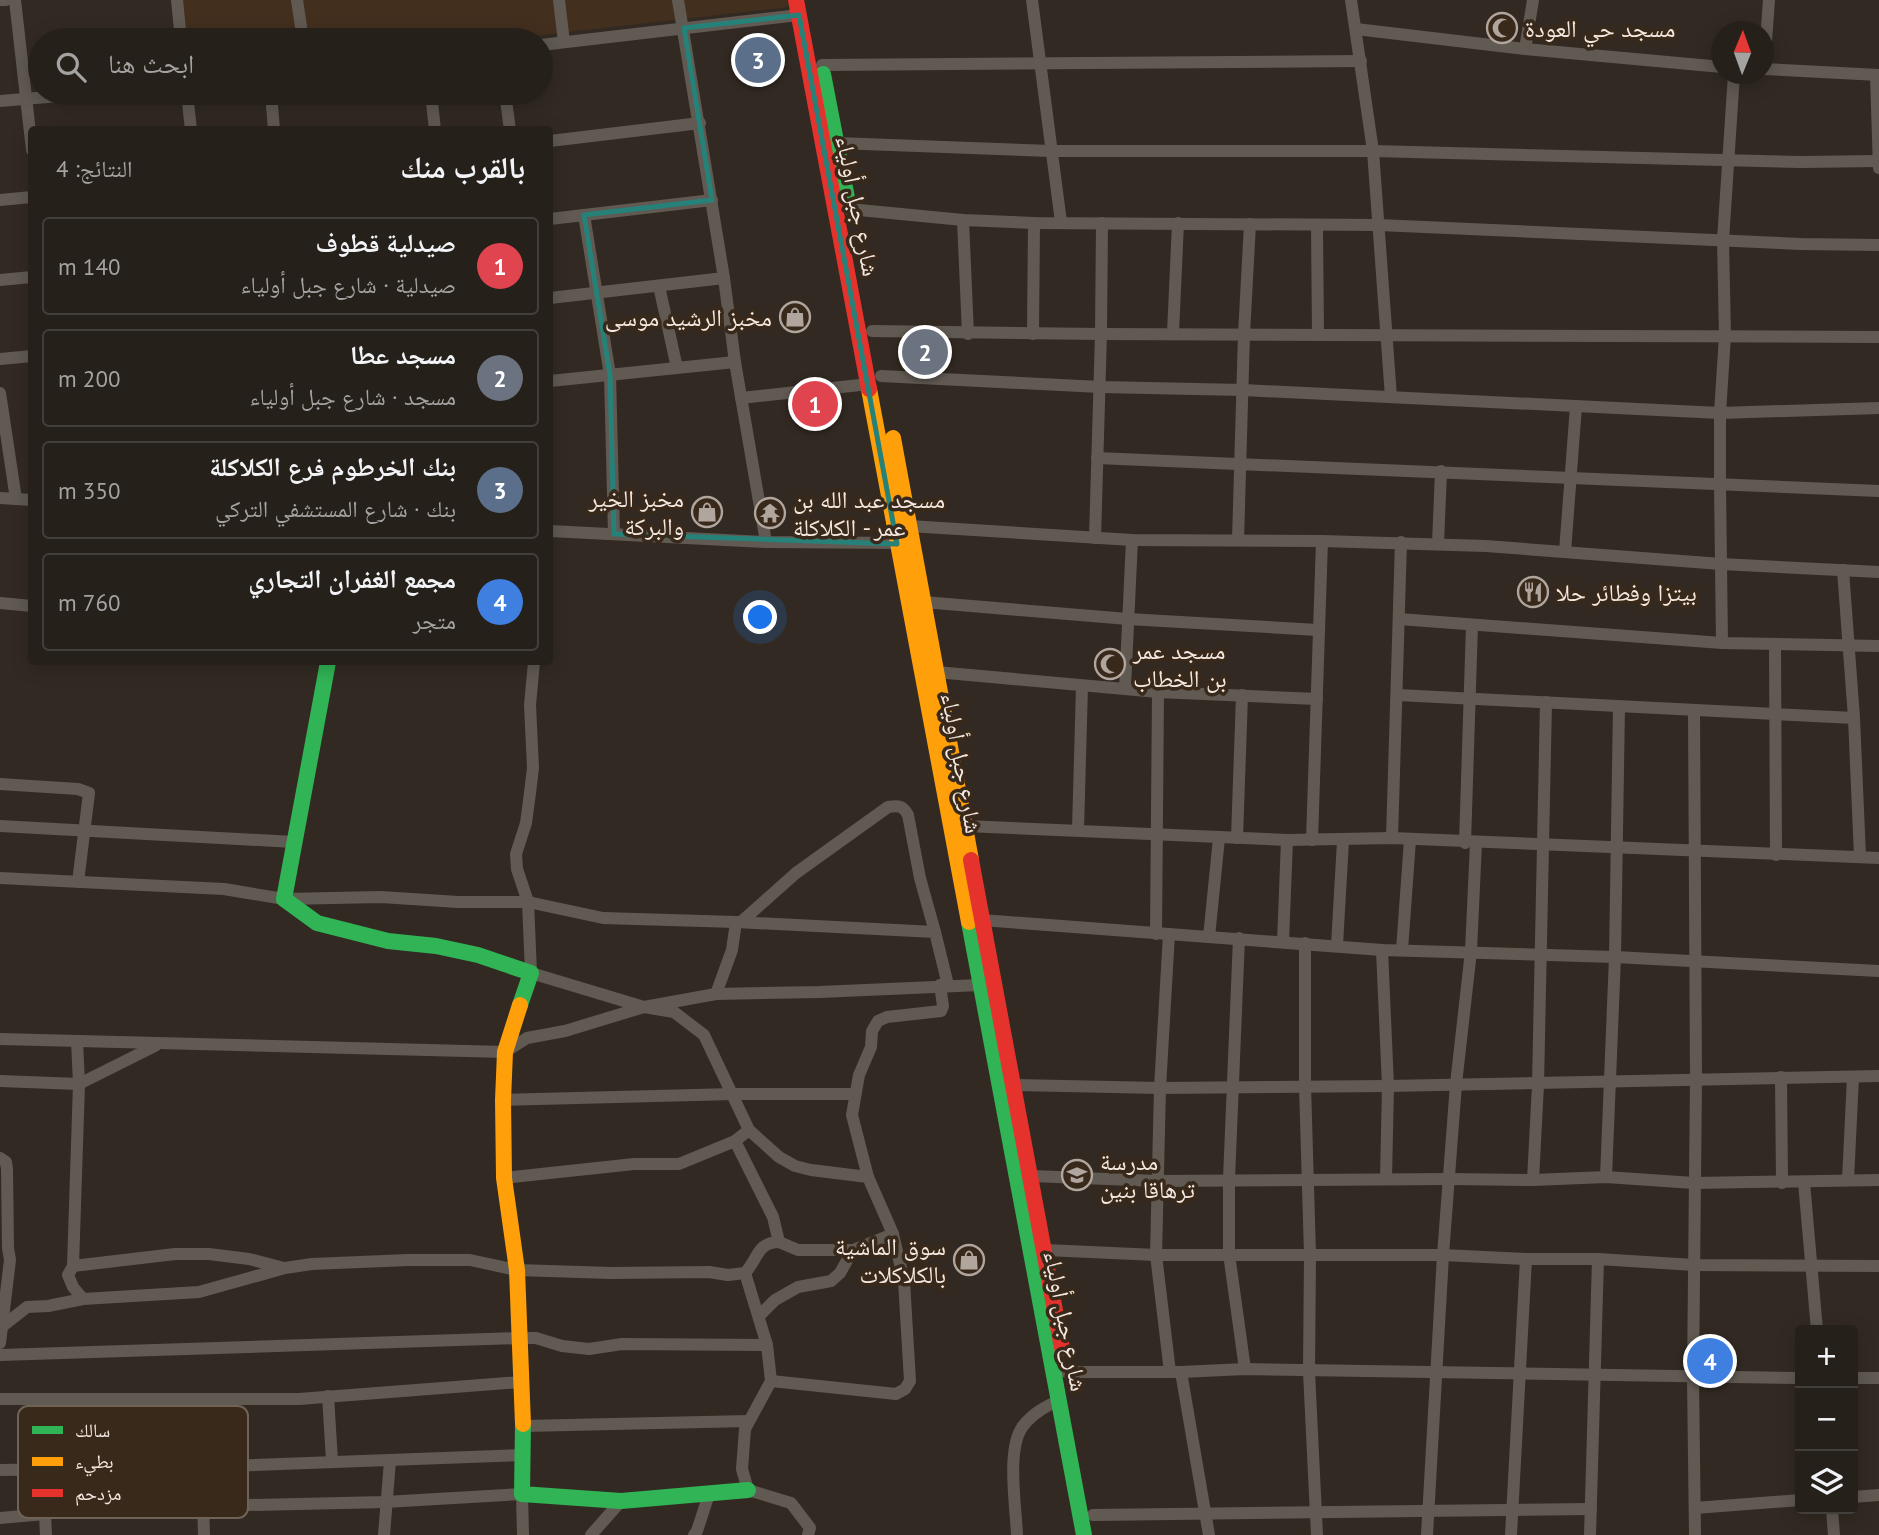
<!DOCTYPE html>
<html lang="ar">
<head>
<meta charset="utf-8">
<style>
  :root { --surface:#26201a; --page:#2e2823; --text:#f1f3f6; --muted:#a4a3a2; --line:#423e39; --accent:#8c9099 }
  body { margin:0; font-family:"PT Sans","Noto Naskh Arabic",sans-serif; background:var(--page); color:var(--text); direction:rtl }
  .controls { position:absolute; right:21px; bottom:21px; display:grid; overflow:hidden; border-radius:7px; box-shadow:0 4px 18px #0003 }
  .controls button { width:63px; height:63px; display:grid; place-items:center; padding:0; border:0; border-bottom:2px solid var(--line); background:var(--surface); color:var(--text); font:35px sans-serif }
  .compass { position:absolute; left:1711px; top:21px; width:63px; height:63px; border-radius:50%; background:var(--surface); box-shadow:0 4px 18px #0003; rotate:1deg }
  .you { position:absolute; left:761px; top:618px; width:24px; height:24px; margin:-18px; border:5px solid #fff; border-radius:50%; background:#1a73e8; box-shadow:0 0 0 10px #1a73e833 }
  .badge { display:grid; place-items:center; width:46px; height:46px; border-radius:50%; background:var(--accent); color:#fff; font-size:23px; font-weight:700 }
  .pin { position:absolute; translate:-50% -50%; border:4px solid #fff; box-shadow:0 2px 7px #0006 }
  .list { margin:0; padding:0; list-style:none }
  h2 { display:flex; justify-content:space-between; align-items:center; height:91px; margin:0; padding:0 28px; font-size:30px }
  h2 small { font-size:23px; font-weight:400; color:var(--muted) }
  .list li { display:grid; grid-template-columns:46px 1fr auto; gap:21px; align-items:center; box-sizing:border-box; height:98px; margin:0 14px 14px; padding:0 14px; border:2px solid var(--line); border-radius:7px }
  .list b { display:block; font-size:26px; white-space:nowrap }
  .list p { margin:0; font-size:23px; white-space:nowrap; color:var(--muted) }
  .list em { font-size:23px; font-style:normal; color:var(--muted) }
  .icon { flex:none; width:38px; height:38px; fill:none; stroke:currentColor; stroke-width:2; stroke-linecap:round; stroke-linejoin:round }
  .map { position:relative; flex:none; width:1879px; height:1535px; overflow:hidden; direction:ltr }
  .search { position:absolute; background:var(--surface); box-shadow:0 4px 18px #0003; left:28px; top:28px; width:525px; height:77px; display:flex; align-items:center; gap:18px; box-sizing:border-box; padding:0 24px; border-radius:38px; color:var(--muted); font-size:26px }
  .panel { position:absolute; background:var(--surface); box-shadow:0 4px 18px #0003; left:28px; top:126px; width:525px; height:539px; border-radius:7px; direction:rtl }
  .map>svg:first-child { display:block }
  .built { fill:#432f1e }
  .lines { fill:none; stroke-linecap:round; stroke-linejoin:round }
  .street { stroke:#615a53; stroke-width:12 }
  .fast { stroke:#30b455; stroke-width:16 }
  .slow { stroke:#ff9f0a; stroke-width:16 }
  .jam { stroke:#e5322d; stroke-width:16 }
  .marked { fill:none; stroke:#268179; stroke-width:5; stroke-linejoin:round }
  .labels { text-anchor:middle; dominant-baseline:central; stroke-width:7; stroke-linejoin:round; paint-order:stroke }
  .poi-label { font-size:24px; fill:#f4e8e0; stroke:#39291b; text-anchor:start }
  .street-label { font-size:24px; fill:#f4e8e0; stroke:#39291b }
  .key { fill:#39291b; stroke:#716256; stroke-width:2 }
  .key-label { font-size:19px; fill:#f4e8e0 }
</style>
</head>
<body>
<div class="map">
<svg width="1879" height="1535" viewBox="0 0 1879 1535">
  <rect width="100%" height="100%" fill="#322a22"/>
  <polygon class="built" points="180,0 787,0 788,7 496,40 186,40"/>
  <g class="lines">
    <g class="street">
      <polyline points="0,0 6,0"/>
      <polyline points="15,0 32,150"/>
      <polyline points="177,0 181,40"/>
      <polyline points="297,0 303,40"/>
      <polyline points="559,0 564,42"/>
      <polyline points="678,0 724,278 735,362 766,542"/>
      <polyline points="1032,0 1061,222"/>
      <polyline points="1351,0 1373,151 1391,397"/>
      <polyline points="1356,29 1525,49 1722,67"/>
      <polyline points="541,45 799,15"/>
      <polyline points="1525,49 1533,0"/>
      <polyline points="822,65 1361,61"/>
      <polyline points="1764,69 1879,75"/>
      <polyline points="1764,69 1769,0"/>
      <polyline points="1876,75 1879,168"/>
      <polyline points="187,93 191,130"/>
      <polyline points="271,93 274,130"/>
      <polyline points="431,93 435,130"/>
      <polyline points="505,93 510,130"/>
      <polyline points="0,101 95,93"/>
      <polyline points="550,141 700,123"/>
      <polyline points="837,143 1051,151 1373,151 1800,162 1879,161"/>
      <polyline points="0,200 32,197"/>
      <polyline points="849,209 963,220 1034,223 1379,225 1801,244 1879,245"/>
      <polyline points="584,215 610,375 614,534"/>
      <polyline points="550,219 712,200"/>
      <polyline points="963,220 968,334"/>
      <polyline points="1317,226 1318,335"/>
      <polyline points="0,280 32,277"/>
      <polyline points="659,286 677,368"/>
      <polyline points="550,298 724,278"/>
      <polyline points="872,331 1101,334 1879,337"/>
      <polyline points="1173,333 1178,223"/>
      <polyline points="1033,334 1034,223"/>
      <polyline points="0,359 32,356"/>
      <polyline points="881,376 1100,387 1243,390 1720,413 1879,408"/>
      <polyline points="550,381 735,362"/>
      <polyline points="0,393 16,499"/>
      <polyline points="741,398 869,384"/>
      <polyline points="1097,458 1879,491"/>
      <polyline points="0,498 32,500"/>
      <polyline points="909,526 1132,540 1322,541 1486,546 1721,564 1879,572"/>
      <polyline points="550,531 766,542 902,543"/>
      <polyline points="1095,538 1101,334 1102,223"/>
      <polyline points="1238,540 1244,334 1250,224"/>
      <polyline points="1438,544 1441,471"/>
      <polyline points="1565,552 1576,406"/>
      <polyline points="1843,570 1854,718 1860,856"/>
      <polyline points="923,602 1128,619 1318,630"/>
      <polyline points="0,603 32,606"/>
      <polyline points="1399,619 1722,643 1879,646"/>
      <polyline points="1722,643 1720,485 1720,413 1725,336 1723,240 1734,74"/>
      <polyline points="1775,645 1776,855"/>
      <polyline points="534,662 530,705 533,768 530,793 526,823 516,854 517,869 528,902 531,973 644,1007 674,1012 704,1035 749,1130 779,1157 795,1166 811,1170 868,1177 893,1234 904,1281 910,1381 905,1389 896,1394 771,1381"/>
      <polyline points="936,672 1158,692 1317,699"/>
      <polyline points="1125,688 1132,540"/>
      <polyline points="1398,695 1854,718"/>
      <polyline points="1694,710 1696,1079 1693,1378 1695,1535"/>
      <polyline points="0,784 78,789 89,793 78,882"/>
      <polyline points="0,826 294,842"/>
      <polyline points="965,826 1287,840 1392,838 1879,858"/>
      <polyline points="1078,830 1082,686"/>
      <polyline points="1237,838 1242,695"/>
      <polyline points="1392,838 1401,542"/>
      <polyline points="1312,840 1322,541"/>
      <polyline points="1465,843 1472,625"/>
      <polyline points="0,878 224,889 284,899 381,897 458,902 528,902 603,918 736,922 935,932 948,985"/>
      <polyline points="981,920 1382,950 1615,957 1879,971"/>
      <path d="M741,922L796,873L888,807C899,805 903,806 908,815L920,878L935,932"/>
      <polyline points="1156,934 1158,692"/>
      <polyline points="1169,934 1160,1088 1156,1255 1170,1372"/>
      <polyline points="1209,937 1219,838"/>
      <polyline points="1239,938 1229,1179 1229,1254 1245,1369"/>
      <polyline points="1283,942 1287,840"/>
      <polyline points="1305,943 1305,1086 1310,1254 1309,1372 1317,1535"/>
      <polyline points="1337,945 1343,841"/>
      <polyline points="1382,950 1388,1086 1386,1179"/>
      <polyline points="1402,950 1410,840"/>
      <polyline points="716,994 732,950 736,922"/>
      <polyline points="0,1039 505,1052 527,1038 565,1031 644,1007 716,994 820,992 980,985"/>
      <polyline points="77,1041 79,1084 73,1266 68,1275 73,1287 83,1299"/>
      <polyline points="1781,1077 1782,1183"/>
      <polyline points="0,1081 79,1084 155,1046"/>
      <polyline points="1014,1085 1160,1088 1388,1086 1879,1076"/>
      <polyline points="503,1100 734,1094 855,1094"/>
      <polyline points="735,1141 773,1217 779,1242 798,1250 853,1250 893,1234"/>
      <polyline points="0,1158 6,1162 7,1169 8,1248 10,1260 0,1343"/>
      <polyline points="1032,1176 1157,1181 1449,1179 1533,1180 1606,1177 1694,1183 1879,1180"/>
      <polyline points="868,1177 852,1115 859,1075 871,1047 872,1031 878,1021 887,1017 941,1011 943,1006 940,985"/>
      <polyline points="1606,1177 1615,957 1619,706"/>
      <polyline points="504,1178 634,1164 679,1164 735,1141 749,1130"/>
      <polyline points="1533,1180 1538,1085 1546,702"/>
      <polyline points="1848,1180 1853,1077"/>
      <polyline points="1804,1182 1817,1330"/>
      <polyline points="1046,1250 1156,1255 1443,1255 1526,1259 1598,1259 1694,1265 1879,1266"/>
      <polyline points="73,1266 175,1254 209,1254 249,1259 284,1268"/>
      <polyline points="745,1273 767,1345 771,1381 745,1429 742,1469 748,1490 791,1503 810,1528 808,1535"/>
      <polyline points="760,1315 775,1300 798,1287 831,1281 840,1273 853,1250"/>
      <path d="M4,1325L27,1307L48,1306L83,1299L199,1292L285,1268L312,1264L408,1260H470L517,1270L611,1273L709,1272L728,1275L745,1273C759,1258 756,1243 779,1242"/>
      <polyline points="0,1355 520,1338 536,1338 562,1346 589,1349 622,1344 767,1345"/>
      <polyline points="1066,1372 1181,1372 1245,1369 1800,1378"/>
      <polyline points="1181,1372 1209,1535"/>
      <polyline points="1853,1378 1879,1378"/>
      <polyline points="328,1396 332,1461"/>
      <polyline points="0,1399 299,1399 521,1382"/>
      <polyline points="523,1426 749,1421"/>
      <polyline points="202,1467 204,1535"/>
      <polyline points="0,1470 202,1467 522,1455"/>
      <polyline points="1853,1497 1879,1495"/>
      <polyline points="203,1506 385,1502 522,1494 523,1535"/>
      <polyline points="1695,1508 1800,1500"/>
      <polyline points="1832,1509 1834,1535"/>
      <polyline points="45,1514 46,1535"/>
      <polyline points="1093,1515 1591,1509"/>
      <polyline points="0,1518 45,1514 92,1505 121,1492 202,1474"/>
      <polyline points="384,1535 390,1461"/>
      <polyline points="591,1535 621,1501"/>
      <polyline points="694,1535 697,1531 709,1494"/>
      <path d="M1017,1535C1016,1507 1006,1448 1023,1426C1033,1413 1045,1407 1059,1400"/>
      <polyline points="1427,1535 1443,1255 1456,1084 1471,951 1476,843"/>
      <polyline points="1511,1535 1526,1259"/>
      <polyline points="1590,1535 1598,1259"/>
    </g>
    <g class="fast">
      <polyline points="823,74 848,203"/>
      <polyline points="328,662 284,899 317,923 388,941 436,946 478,955 531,973 520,1005"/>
      <polyline points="969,922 1084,1535"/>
      <polyline points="523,1424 522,1494 621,1501 748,1490"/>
    </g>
    <g class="slow">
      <polyline points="869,389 969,922"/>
      <polyline points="893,438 971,860"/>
      <polyline points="520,1005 505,1052 503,1100 504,1178 517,1270 523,1424"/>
    </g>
    <g class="jam">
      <polyline points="796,0 869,389"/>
      <polyline points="971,860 1062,1348"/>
    </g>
  </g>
  <path class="marked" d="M799,15L897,544L614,534L610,375L584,215L712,200L684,28Z"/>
  <defs>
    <g id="mosque-ring" transform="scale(1.575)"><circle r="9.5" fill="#39291b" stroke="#b0a69e" stroke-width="1.5"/><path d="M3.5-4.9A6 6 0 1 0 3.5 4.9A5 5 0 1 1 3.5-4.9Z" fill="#b0a69e"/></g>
    <g id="shop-ring" transform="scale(1.575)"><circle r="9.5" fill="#39291b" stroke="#b0a69e" stroke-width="1.5"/><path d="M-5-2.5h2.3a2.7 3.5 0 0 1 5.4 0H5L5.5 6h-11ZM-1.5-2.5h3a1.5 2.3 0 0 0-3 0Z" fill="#b0a69e"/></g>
    <g id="temple-ring" transform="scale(1.575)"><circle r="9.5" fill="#39291b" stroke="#b0a69e" stroke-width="1.5"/><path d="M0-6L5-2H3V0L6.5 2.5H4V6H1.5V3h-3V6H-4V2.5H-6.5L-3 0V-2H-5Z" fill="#b0a69e"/></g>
    <g id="restaurant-ring" transform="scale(1.575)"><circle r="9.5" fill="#39291b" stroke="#b0a69e" stroke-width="1.5"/><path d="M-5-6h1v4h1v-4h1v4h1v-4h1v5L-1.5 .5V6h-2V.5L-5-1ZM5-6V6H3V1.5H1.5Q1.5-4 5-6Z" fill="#b0a69e"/></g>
    <g id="school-ring" transform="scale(1.575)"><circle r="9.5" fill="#39291b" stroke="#b0a69e" stroke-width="1.5"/><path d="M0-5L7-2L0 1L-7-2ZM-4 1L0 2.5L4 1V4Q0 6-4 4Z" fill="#b0a69e"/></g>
  </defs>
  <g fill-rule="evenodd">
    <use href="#mosque-ring" x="1502" y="28"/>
    <use href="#shop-ring" x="795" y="317"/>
    <use href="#shop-ring" x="707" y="512"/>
    <use href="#temple-ring" x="770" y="513"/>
    <use href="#restaurant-ring" x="1533" y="592"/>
    <use href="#mosque-ring" x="1110" y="664"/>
    <use href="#school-ring" x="1077" y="1175"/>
    <use href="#shop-ring" x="969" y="1260"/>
  </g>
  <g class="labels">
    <g class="poi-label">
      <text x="1525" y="28">مسجد حي العودة</text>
      <text x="772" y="317" text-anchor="end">مخبز الرشيد موسى</text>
      <text x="684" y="498" text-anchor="end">مخبز الخير<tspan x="684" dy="28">والبركة</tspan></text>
      <text x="793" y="499">مسجد عبد الله بن<tspan x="793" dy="28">عمر - الكلاكلة</tspan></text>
      <text x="1556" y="592">بيتزا وفطائر حلا</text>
      <text x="1133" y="650">مسجد عمر<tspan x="1133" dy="28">بن الخطاب</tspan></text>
      <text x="1100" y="1161">مدرسة<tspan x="1100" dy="28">ترهاقا بنين</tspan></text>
      <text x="946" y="1246" text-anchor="end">سوق الماشية<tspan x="946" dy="28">بالكلاكلات</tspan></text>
    </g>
    <g class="street-label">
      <text transform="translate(858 206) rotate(79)">شارع جبل أولياء</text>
      <text transform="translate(962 763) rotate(80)">شارع جبل أولياء</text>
      <text transform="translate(1066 1321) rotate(79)">شارع جبل أولياء</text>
    </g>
  </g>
  <rect x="18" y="1406" width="230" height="112" rx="10" class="key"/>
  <rect x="32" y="1426" width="31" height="8" fill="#30b455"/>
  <rect x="32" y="1457" width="31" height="9" fill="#ff9f0a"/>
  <rect x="32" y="1489" width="31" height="8" fill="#e5322d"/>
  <g class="key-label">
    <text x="75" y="1437">سالك</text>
    <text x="75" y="1468">بطيء</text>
    <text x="75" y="1500">مزدحم</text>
  </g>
</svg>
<div class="controls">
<button>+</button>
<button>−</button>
<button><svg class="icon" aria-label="layers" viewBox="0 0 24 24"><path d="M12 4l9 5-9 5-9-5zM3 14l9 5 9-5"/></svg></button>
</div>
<svg class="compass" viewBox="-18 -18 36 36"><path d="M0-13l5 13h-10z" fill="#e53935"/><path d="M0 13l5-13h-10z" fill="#a4a3a2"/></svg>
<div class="you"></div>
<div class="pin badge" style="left:815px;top:404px;background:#e0444e">1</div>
<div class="pin badge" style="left:925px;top:352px;background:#6b7280">2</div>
<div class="pin badge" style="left:758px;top:60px;background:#5c6f8a">3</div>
<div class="pin badge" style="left:1710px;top:1361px;background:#3f7fe0">4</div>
<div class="search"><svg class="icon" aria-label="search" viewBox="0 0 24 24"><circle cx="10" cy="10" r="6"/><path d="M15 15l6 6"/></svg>ابحث هنا</div>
<section class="panel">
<h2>بالقرب منك<small>النتائج: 4</small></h2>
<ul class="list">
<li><span class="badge" style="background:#e0444e">1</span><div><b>صيدلية قطوف</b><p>صيدلية · شارع جبل أولياء</p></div><em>140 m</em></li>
<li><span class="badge" style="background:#6b7280">2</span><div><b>مسجد عطا</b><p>مسجد · شارع جبل أولياء</p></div><em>200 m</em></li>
<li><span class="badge" style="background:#5c6f8a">3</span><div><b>بنك الخرطوم فرع الكلاكلة</b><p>بنك · شارع المستشفي التركي</p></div><em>350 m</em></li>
<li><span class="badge" style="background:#3f7fe0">4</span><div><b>مجمع الغفران التجاري</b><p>متجر</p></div><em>760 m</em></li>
</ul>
</section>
</div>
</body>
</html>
